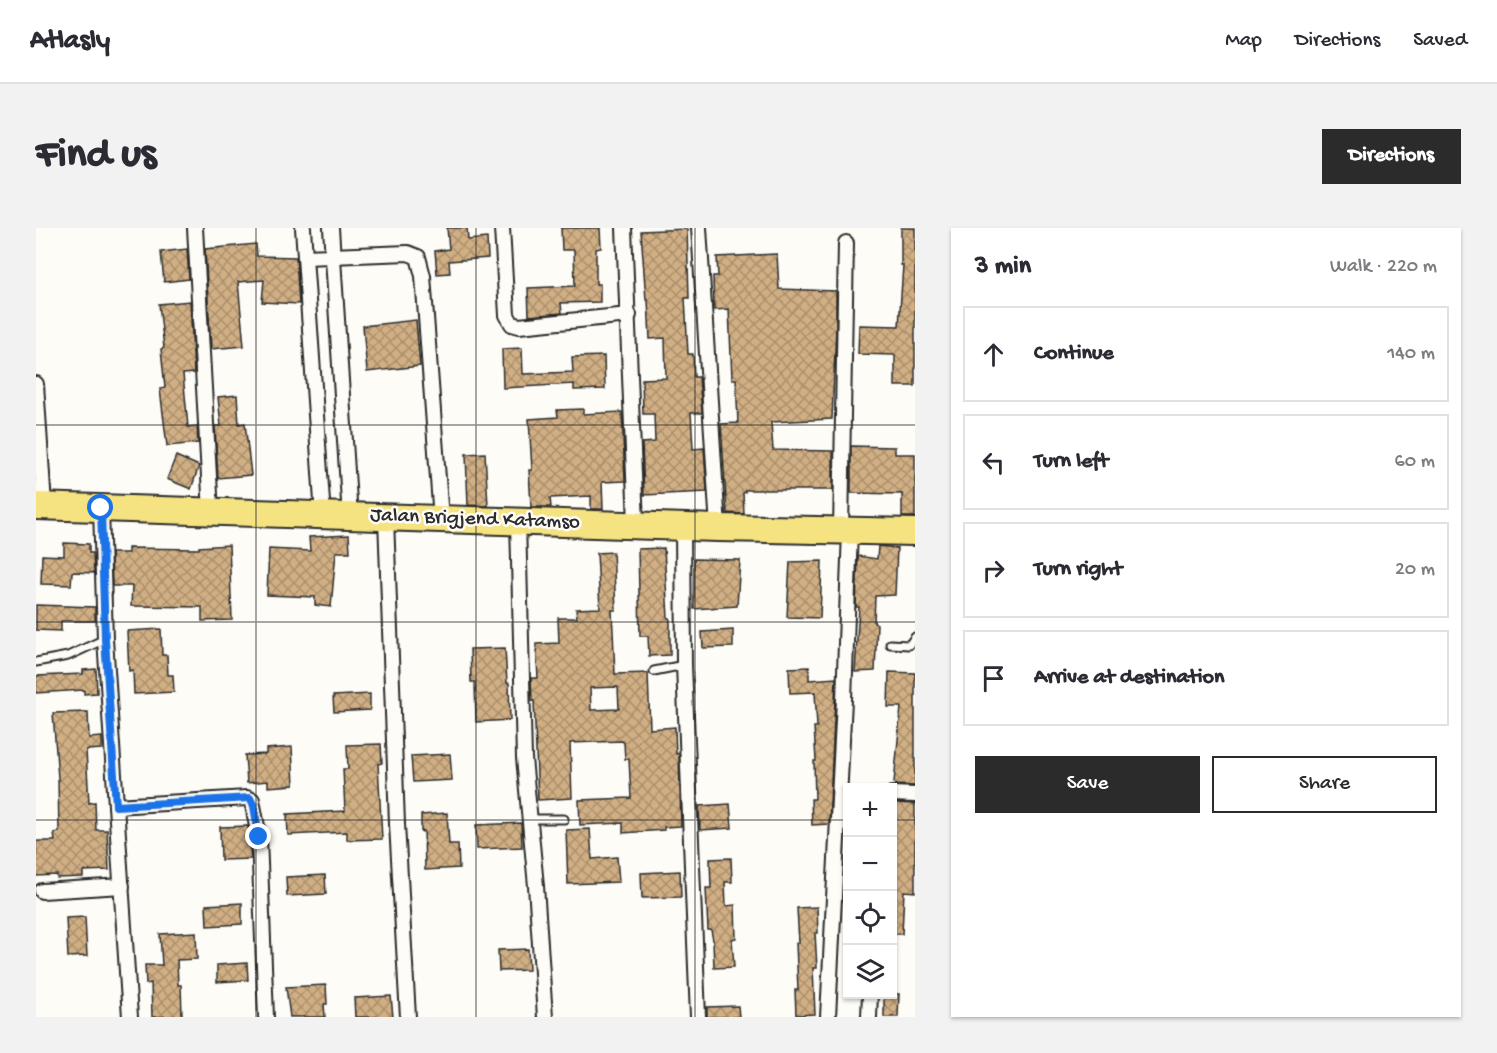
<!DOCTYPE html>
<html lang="en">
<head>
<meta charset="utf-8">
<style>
  :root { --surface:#fff; --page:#f2f2f3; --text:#2b2b33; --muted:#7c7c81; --line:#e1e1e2; --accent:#2b2b2b }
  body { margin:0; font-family:"Gochi Hand",sans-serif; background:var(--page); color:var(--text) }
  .controls { position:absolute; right:18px; bottom:18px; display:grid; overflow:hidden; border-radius:0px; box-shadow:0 2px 4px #0004 }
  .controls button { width:54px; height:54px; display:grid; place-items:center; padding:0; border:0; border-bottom:2px solid var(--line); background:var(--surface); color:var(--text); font:30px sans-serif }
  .stop { position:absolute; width:18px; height:18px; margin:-14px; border:4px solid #1a73e8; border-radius:50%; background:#fff }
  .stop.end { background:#1a73e8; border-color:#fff; box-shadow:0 2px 6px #0008 }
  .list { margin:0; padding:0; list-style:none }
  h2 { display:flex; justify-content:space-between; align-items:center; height:78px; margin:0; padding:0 24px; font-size:26px }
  h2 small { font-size:20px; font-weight:400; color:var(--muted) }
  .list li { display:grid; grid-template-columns:39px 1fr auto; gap:18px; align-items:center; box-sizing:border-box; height:96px; margin:0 12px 12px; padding:0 12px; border:2px solid var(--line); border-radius:0px }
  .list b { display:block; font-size:22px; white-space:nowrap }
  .list em { font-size:20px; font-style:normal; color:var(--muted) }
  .actions { display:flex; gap:12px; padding:18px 24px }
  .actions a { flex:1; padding:14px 0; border:2px solid var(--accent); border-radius:0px; text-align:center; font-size:21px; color:var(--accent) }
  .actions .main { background:var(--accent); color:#fff }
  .icon { flex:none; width:33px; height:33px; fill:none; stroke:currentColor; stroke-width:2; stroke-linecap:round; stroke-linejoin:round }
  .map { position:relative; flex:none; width:879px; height:789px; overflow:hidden; border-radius:0px }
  header { display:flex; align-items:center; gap:36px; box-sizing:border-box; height:84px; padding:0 30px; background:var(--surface); border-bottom:2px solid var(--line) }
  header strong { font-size:28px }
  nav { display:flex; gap:33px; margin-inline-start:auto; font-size:21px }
  .intro { display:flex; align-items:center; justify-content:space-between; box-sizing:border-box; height:144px; padding:0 36px }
  h1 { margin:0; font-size:42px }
  .button { padding:15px 27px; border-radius:0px; background:var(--accent); color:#fff; font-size:21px; font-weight:700 }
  main { display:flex; gap:36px; padding:0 36px }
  aside { flex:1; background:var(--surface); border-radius:0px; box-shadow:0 2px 4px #0004 }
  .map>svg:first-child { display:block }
  .building { fill:url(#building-cross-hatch); stroke:#2b2b2b; stroke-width:1.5; fill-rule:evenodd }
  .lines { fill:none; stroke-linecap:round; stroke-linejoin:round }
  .lane-casing { stroke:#2b2b2b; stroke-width:11 }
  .street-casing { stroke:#2b2b2b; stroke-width:18 }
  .highway-casing { stroke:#2b2b2b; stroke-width:30 }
  .lane { stroke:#fdfcf7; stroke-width:7 }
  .street { stroke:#fdfcf7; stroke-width:14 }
  .highway { stroke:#f5e382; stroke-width:26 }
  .route { stroke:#1a73e8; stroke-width:8 }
  .grid { fill:none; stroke:#2b2b2b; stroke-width:1.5; stroke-opacity:0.55 }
  .labels { text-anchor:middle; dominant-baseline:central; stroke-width:5; stroke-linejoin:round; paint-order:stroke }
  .street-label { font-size:21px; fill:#2b2b2b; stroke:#fdfcf7 }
</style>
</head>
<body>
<header>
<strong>Atlasly</strong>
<nav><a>Map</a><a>Directions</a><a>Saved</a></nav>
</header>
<div class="intro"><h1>Find us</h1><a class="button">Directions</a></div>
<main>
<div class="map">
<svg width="879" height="789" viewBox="0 0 879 789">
  <defs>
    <pattern id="building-cross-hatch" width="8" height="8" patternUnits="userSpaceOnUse" patternTransform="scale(1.5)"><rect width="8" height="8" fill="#d1af84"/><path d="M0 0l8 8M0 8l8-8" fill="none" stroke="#aa8f6c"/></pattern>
  </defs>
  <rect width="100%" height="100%" fill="#fdfcf7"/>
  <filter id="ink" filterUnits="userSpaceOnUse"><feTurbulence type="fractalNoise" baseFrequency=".0167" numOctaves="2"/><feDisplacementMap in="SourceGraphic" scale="12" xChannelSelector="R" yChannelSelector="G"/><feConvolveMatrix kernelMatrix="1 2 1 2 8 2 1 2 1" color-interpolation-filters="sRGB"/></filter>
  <g filter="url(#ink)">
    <g class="building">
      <polygon points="411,0 431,0 432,12 451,10 452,30 413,33 414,45 401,46 399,23 413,21"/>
      <polygon points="525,0 564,0 565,20 560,21 560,56 564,56 564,74 525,75 526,85 493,88 492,60 539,58 538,22 526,22"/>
      <polygon points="865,0 879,0 879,158 859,158 859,127 822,126 823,97 863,98 867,37 865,37"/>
      <polygon points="651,1 653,70 649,70 652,126 657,126 658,149 663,149 666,185 655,185 657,221 668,220 671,264 608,267 606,215 619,214 618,186 607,186 606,151 630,150 629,110 614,111 612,72 610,72 605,3"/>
      <polygon points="220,16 221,28 260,29 263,76 226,74 228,52 202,54 208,118 175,121 169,21"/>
      <polygon points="151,21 153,51 128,54 125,24"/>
      <polygon points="741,26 743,61 800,63 800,98 796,191 735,194 737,222 797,223 797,262 709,262 709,264 707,265 708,286 691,285 685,196 702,195 700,151 696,151 693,81 678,82 677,48 682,48 681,29"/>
      <polygon points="154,73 158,145 147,146 152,199 161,198 162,215 131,218 124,161 129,160 125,121 128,120 123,76"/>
      <polygon points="380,92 384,138 331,144 327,98"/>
      <polygon points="486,120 487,146 537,144 536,129 568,128 569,161 538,162 538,156 467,160 466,121"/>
      <polygon points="201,167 203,196 209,195 215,247 182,250 179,198 185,198 182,169"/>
      <polygon points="547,181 547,186 586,184 589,253 566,254 567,281 555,281 555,268 514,270 515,279 495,279 493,242 496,242 493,191 522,189 521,182"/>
      <polygon points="815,218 859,219 859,226 879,226 879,289 866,289 866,266 815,265"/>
      <polygon points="449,225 452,278 432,277 430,226"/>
      <polygon points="140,228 163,238 155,261 131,251"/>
      <polygon points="313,307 314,324 300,324 295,379 279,377 279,369 231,367 233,321 274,323 273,309"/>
      <polygon points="28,315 53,316 53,325 57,325 58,345 36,344 35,357 5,356 6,327 28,328"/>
      <polygon points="193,317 196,392 166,393 166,379 95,378 96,358 76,358 75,325 92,325 92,320 163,321 163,319"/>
      <polygon points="842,318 861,320 859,367 839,368 838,395 841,396 839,443 819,444 823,379 820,379 822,328 841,331"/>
      <polygon points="628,320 632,390 634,390 634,427 613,428 612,408 604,408 602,321"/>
      <path d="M577,324L580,382H576L579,446L612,445L614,501L639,499L640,526L643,525L645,598L628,599V602L587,605V595L544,597L543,572L595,570L593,531H589L588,515L586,513L534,515L536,570L502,572L498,473H496L495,450H502L500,416L523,415L522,390H541L540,381L564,380L561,325ZM582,459L583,481L555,482L554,460Z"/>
      <polygon points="658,331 704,332 701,378 658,381"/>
      <polygon points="786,333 784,390 751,389 754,334"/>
      <polygon points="0,377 59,379 59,393 25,393 25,403 0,402"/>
      <polygon points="125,401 126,427 131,427 132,447 137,447 138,464 98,466 97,442 93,443 91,403"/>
      <polygon points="697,402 697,419 667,420 666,404"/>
      <polygon points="469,420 471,455 473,455 474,492 440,494 439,454 435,454 434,421"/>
      <polygon points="773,439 773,452 800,450 793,596 776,597 775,571 779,571 778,533 780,533 778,499 781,499 779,464 754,465 753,440"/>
      <polygon points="60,441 61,465 48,466 48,462 0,465 0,448 47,446 47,442"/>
      <polygon points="853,444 879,445 879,558 860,557 858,555 865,479 852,479"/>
      <polygon points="334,466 334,482 298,484 297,468"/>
      <polygon points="52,484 53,510 66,509 66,521 50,522 53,575 59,574 60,602 71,602 73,642 47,643 47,649 21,650 21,647 0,648 0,613 19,613 18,605 23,604 22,550 17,485"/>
      <polygon points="345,516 346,535 342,536 346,611 311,612 311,604 252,607 251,586 309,583 307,541 312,541 311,517"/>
      <polygon points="256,519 258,557 232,559 232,553 211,555 209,527 230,526 230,521"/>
      <polygon points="414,526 416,552 377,554 375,528"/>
      <polygon points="858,575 879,576 879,664 868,663 866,706 856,706"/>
      <polygon points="694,576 696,600 664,602 663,578"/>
      <polygon points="411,585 413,616 422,616 423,640 389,642 388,603 385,604 385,587"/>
      <polygon points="485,595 486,619 441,621 440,597"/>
      <polygon points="212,598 215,631 185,632 184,599"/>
      <polygon points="554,601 556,631 581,629 583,654 532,656 530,602"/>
      <polygon points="695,630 696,654 689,654 690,678 699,677 700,710 696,711 698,739 678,740 677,712 675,702 672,702 670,660 675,660 674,631"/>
      <polygon points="644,643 645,669 606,670 605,645"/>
      <polygon points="289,647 290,666 251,668 250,649"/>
      <polygon points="206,675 206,696 171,698 170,677"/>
      <polygon points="781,679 782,705 779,705 781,740 777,740 779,786 760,787 759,762 762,762 760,715 763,715 761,680"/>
      <polygon points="49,689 51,728 32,729 30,690"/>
      <polygon points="160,704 161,731 141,732 142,757 145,757 146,788 116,789 115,755 110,756 109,737 126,737 124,706"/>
      <polygon points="492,721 493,742 463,743 462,722"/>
      <polygon points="211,735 212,752 181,754 181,737"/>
      <polygon points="290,757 291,776 288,776 289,789 254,789 250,759"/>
      <polygon points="848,766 863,766 862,789 848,789"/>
      <polygon points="355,768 357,789 319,789 318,770"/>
      <polygon points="702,778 703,789 671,789 671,779"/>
    </g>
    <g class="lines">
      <g class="lane-casing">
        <g id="lane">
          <polyline points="854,416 873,417 879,409"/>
          <polyline points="0,434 32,428 69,411"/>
          <polyline points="618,443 648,437"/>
          <polyline points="494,591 528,591"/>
        </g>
      </g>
      <g class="street-casing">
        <g id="street">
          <polyline points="159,0 175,284"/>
          <polyline points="267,0 287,288"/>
          <polyline points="295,0 314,289"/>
          <polyline points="466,0 471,87 476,96 483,98 593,87"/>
          <polyline points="588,0 600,296"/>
          <polyline points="663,0 682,300"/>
          <polyline points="269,29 372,25 382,29 387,48 405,291"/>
          <polyline points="0,156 8,277"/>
          <polyline points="65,280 69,411 94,789"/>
          <polyline points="350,290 361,596 372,789"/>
          <polyline points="482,293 488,530 500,658 509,789"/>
          <polyline points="647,298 648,437 662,789"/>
          <polyline points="805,302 810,15"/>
          <polyline points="856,566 879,567"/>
          <polyline points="80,578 211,570 216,572 223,609 230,789"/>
          <polyline points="6,663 86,658"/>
          <polyline points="792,789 808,472 814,302"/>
          <polyline points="833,789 834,766"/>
        </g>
      </g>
      <g class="highway-casing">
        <polyline id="highway" points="0,278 682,300 879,304"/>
      </g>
      <use href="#lane" class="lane"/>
      <use href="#street" class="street"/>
      <use href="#highway" class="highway"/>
    </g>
  </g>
  <g class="lines" filter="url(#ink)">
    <polyline class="route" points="65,280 69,411 80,578 214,570 218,578 223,609"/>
  </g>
  <path class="grid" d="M220,0V789M440,0V789M659,0V789M0,197H879M0,394H879M0,592H812M856,592H879"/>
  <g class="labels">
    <g class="street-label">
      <text transform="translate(439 292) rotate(2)">Jalan Brigjend Katamso</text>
    </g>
  </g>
</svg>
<div class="controls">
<button>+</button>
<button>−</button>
<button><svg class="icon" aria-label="locate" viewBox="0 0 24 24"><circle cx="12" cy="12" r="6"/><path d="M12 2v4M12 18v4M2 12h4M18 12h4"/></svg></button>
<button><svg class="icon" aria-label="layers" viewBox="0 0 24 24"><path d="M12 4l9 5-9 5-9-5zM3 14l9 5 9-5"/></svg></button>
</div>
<div class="stop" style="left:65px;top:280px"></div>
<div class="stop end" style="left:223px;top:609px"></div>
</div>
<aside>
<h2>3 min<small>Walk · 220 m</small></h2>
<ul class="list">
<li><svg class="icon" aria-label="ahead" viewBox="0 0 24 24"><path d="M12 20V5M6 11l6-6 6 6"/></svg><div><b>Continue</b></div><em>140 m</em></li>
<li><svg class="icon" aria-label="left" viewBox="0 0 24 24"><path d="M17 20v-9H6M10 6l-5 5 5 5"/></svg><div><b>Turn left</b></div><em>60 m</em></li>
<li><svg class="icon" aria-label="right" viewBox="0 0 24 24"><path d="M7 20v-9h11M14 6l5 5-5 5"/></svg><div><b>Turn right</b></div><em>20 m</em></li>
<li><svg class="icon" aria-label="arrive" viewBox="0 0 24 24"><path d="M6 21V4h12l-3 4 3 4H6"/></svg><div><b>Arrive at destination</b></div></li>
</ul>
<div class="actions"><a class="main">Save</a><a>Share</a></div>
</aside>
</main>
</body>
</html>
